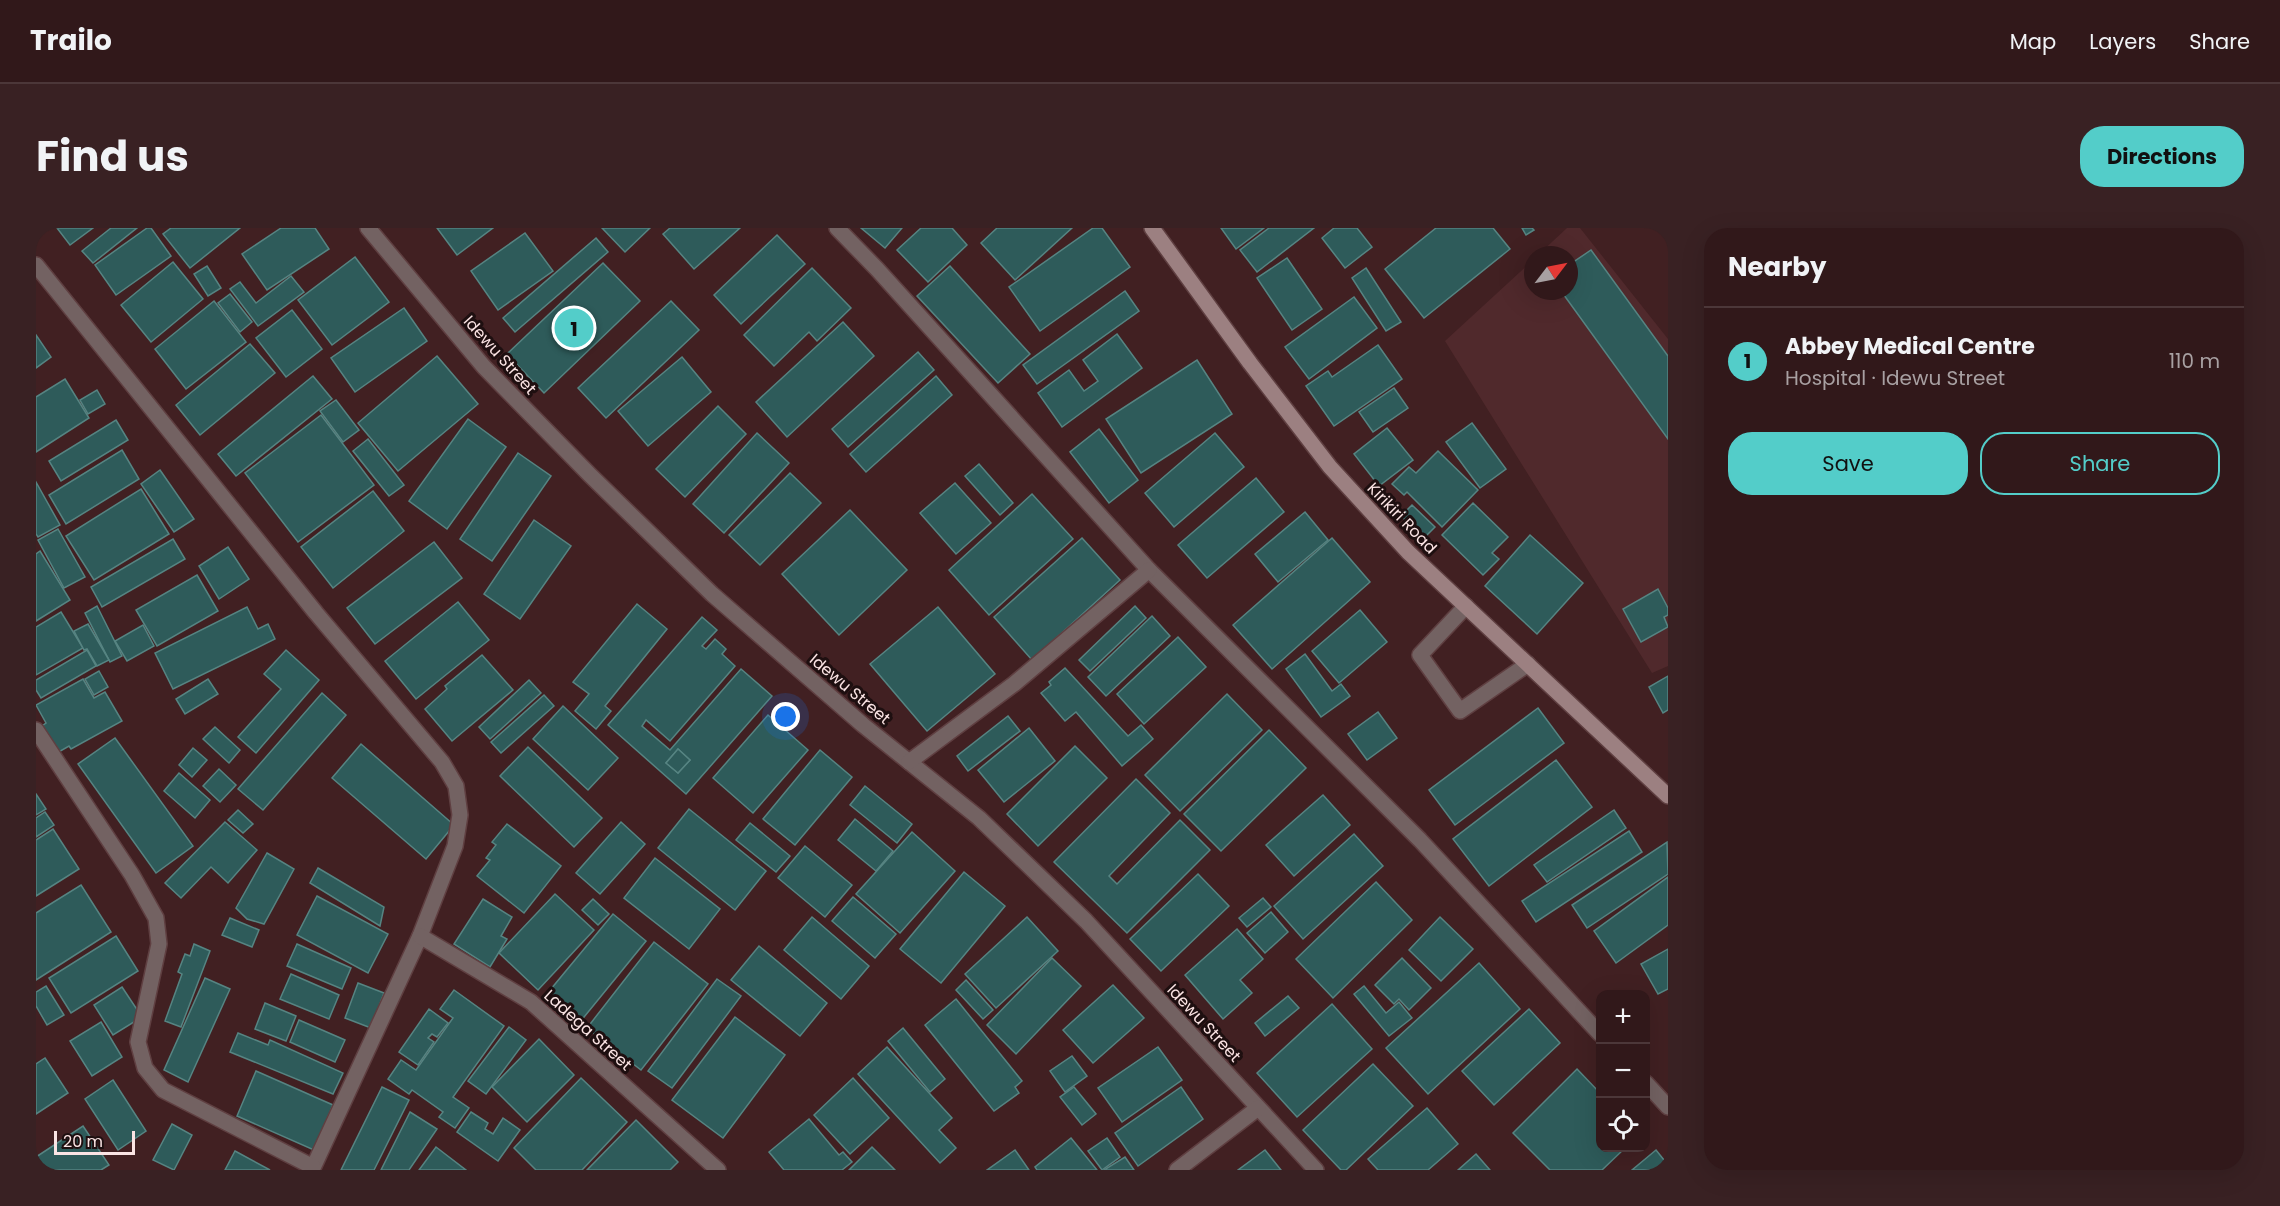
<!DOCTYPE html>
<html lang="en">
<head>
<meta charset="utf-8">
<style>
  :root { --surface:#31181a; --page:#392123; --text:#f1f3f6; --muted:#a8a0a2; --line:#4c3739; --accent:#53cdc9 }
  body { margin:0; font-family:Poppins,sans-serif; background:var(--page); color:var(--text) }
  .controls { position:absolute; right:18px; bottom:18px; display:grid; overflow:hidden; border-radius:12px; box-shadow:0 6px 24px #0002 }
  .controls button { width:54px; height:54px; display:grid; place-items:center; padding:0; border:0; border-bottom:2px solid var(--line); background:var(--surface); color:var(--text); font:30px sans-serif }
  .compass { position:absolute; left:1488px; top:18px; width:54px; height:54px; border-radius:50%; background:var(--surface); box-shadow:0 6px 24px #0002; rotate:58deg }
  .scale { position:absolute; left:18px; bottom:15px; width:81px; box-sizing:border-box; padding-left:6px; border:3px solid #fbe4e4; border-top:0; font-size:16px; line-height:21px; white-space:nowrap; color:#fbe4e4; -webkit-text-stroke:4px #1e0f10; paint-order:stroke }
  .you { position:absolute; left:750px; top:489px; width:21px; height:21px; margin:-15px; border:4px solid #fff; border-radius:50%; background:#1a73e8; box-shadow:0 0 0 9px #1a73e833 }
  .badge { display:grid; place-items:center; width:39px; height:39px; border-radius:50%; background:var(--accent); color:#111; font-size:20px; font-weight:700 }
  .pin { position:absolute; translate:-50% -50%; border:3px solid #fff; box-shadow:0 2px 6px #0006 }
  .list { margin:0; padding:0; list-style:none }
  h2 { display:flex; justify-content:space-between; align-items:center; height:78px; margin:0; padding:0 24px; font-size:26px }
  h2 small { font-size:20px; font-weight:400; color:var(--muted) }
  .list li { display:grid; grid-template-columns:39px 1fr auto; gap:18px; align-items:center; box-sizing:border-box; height:108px; padding:0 24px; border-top:2px solid var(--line) }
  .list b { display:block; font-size:22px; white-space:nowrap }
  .list p { margin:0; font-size:20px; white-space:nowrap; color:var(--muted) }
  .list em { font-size:20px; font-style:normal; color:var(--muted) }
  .actions { display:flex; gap:12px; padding:18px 24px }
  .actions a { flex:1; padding:14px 0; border:2px solid var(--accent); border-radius:24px; text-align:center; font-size:21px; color:var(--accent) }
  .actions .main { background:var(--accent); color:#111 }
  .icon { flex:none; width:33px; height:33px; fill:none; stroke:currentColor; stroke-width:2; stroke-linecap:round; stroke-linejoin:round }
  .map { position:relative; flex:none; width:1632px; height:942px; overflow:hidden; border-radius:24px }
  header { display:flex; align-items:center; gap:36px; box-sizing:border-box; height:84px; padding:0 30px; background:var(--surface); border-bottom:2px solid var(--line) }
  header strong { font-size:28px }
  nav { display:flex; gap:33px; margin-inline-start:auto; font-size:21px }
  .intro { display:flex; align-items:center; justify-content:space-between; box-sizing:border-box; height:144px; padding:0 36px }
  h1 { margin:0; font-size:42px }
  .button { padding:15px 27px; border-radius:24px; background:var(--accent); color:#111; font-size:21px; font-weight:700 }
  main { display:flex; gap:36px; padding:0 36px }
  aside { flex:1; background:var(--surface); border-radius:24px; box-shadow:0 6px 24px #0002 }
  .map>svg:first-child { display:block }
  .built { fill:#50292c }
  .building { fill:#2e5b5a; stroke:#568482; stroke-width:1.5; fill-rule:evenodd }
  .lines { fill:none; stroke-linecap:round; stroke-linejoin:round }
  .service-casing { stroke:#5f3f41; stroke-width:18 }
  .minor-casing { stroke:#5f3f41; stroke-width:18 }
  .secondary-casing { stroke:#5f3f41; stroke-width:18 }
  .service { stroke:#736262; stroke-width:15 }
  .minor { stroke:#736262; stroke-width:15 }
  .secondary { stroke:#9c8081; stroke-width:15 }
  .labels { text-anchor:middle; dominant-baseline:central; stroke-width:6; stroke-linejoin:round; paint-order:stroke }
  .street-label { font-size:16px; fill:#fbe4e4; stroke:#1e0f10 }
</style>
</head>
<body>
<header>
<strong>Trailo</strong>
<nav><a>Map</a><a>Layers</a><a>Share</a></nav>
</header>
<div class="intro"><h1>Find us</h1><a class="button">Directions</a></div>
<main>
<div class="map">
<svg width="1632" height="942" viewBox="0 0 1632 942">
  <rect width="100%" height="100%" fill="#412022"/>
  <polygon class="built" points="1531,0 1544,0 1632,111 1632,438 1616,445 1409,113 1497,32 1497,63 1533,63 1533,27 1502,27"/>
  <g class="building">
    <polygon points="21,0 57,0 34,17"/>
    <polygon points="75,0 101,0 57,35 46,23"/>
    <polygon points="111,0 115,0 135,28 80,67 59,37"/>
    <polygon points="135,0 204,0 154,40 127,6"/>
    <polygon points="245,0 279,0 293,21 231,62 206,26"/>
    <polygon points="401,0 457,0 421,27"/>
    <polygon points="566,0 614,0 589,24"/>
    <polygon points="634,0 704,0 658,41 627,6"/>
    <polygon points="825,0 866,0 849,20"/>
    <polygon points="885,0 916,0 931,17 892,54 861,22"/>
    <polygon points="961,0 1036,0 979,52 945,15"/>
    <polygon points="1057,0 1066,0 1094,39 1004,103 973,59"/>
    <polygon points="1185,0 1228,0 1200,21"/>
    <polygon points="1233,0 1278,0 1221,44 1204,22"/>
    <polygon points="1298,0 1321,0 1336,19 1309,40 1286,10"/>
    <polygon points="1400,0 1457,0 1474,21 1388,90 1349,41"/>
    <polygon points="1486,0 1496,0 1498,2 1490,7"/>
    <polygon points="489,5 517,43 462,82 435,43"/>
    <polygon points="741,7 769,36 705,96 678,67"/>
    <polygon points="560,10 572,24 479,104 467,90"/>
    <polygon points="1555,22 1632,128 1632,211 1525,63 1533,63 1533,37"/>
    <polygon points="319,29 353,74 296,117 262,72"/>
    <polygon points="1251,30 1286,81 1256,102 1221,50"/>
    <polygon points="137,34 167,71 115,114 85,77"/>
    <polygon points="567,35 604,73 508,165 471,126"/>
    <polygon points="171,38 185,60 172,68 158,46"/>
    <polygon points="914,38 994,126 962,155 881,68"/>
    <polygon points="776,40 815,80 781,113 773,104 738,138 708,107"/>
    <polygon points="1330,40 1365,94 1350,103 1316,50"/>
    <polygon points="255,48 268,64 222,98 194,61 204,54 220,75"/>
    <polygon points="1089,63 1103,83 1001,156 987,137"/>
    <polygon points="194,66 216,94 204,104 182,75"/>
    <polygon points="1318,69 1341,100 1273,151 1249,119"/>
    <polygon points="178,73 210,114 150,161 119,121"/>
    <polygon points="635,73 663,102 570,190 542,160"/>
    <polygon points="368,80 391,113 319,164 295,130"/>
    <polygon points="256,82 286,121 250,149 220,110"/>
    <polygon points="807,94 838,128 751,209 720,174"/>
    <polygon points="1081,106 1106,140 1026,199 1002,165 1033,142 1048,163 1062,153 1047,132"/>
    <polygon points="0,107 15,129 0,140"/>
    <polygon points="214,116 239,145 164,207 140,177"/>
    <polygon points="1342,117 1366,151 1298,198 1270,158 1292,143 1296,149"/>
    <polygon points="882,124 898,142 812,219 796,201"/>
    <polygon points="401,128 442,176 362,243 322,195"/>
    <polygon points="646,129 675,164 612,218 582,183"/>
    <polygon points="1161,132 1196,186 1105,245 1070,191"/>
    <polygon points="277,148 296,171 200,248 182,226"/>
    <polygon points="900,148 916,167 830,244 814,226"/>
    <polygon points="29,151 53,190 0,224 0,169"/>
    <polygon points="1358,160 1372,180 1337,204 1323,184"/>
    <polygon points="61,162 69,176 52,186 44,172"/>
    <polygon points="300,172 323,202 307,214 284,183"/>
    <polygon points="682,178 710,206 649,269 620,241"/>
    <polygon points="285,187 338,257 262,314 209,245"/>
    <polygon points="432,191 470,219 411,301 373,273"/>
    <polygon points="80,192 92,212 25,253 13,233"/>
    <polygon points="1436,195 1470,241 1444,260 1410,214"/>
    <polygon points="1351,200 1377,232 1343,258 1318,226"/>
    <polygon points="1063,201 1102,252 1073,275 1034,224"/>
    <polygon points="721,205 753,235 688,305 657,276"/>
    <polygon points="1179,205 1208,239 1138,299 1109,265"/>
    <polygon points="332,211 368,257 353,268 317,223"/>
    <polygon points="86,222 103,251 30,296 13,267"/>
    <polygon points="1402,223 1442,262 1406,299 1371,264 1368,267 1356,256 1373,239 1380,245"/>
    <polygon points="482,225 515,248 456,333 424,311"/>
    <polygon points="943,236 977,275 964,287 929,248"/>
    <polygon points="124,242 158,291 138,304 105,256"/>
    <polygon points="754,245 785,275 724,337 693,307"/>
    <polygon points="1220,250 1248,284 1171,350 1142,317"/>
    <polygon points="0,254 24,297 2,309 0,306"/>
    <polygon points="919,255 955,295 920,326 884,285"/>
    <polygon points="105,261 133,306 58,352 30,308"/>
    <polygon points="337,263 368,303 297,360 265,319"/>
    <polygon points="996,266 1037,311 953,387 913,342"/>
    <polygon points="1437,275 1472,309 1456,325 1463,331 1447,347 1406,307"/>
    <polygon points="1376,277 1399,299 1388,310 1365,288"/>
    <polygon points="814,282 871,342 803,407 746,346"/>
    <polygon points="1269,284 1292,312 1242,354 1219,326"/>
    <polygon points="498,292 535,318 484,391 448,366"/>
    <polygon points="22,301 49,349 28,360 2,312"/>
    <polygon points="1494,307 1547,355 1501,406 1449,358"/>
    <polygon points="1046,310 1084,352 996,432 958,389"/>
    <polygon points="1296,310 1334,354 1236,441 1197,397"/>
    <polygon points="137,311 149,331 66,379 55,359"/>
    <polygon points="398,314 426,350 339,416 311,380"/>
    <polygon points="192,319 213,351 183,371 163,338"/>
    <polygon points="4,323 34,372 0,393 0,326"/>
    <polygon points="161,347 182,383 121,418 100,382"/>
    <polygon points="1622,361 1632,380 1632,387 1628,389 1632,399 1605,414 1587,381"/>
    <polygon points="422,374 453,412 380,471 349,433"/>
    <polygon points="601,376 631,401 569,478 575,483 560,501 539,483 553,466 537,454"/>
    <polygon points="61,378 86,428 74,434 49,385"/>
    <polygon points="1099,378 1110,390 1054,443 1043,432"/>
    <polygon points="211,379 222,401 232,396 239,411 137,461 119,425"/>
    <polygon points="902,379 959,446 891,503 834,436"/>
    <polygon points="1324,382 1351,414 1303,455 1276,423"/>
    <polygon points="25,384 47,420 0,447 0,399"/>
    <polygon points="1116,388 1134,408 1070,468 1052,449"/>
    <path d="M666,389L681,402L666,418L670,421L679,411L690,421L686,426L699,438L634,513L610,492L606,498L634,522L705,441L736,468L650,566L572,497ZM642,521L654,532L642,545L630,535Z"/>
    <polygon points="52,396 73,432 61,438 51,421 48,422 38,403"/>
    <polygon points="107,397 118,418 91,433 79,413"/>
    <polygon points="1142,409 1170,439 1108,496 1081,466"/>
    <polygon points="51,422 60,438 5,470 0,462 0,452"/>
    <polygon points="250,422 283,452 220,525 202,509 245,461 228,446"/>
    <polygon points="1269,426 1296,463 1305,456 1314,468 1285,489 1250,441"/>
    <polygon points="446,427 477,462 416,513 389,481 411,461 409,458"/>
    <polygon points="1029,440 1092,508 1105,497 1117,511 1086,538 1040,484 1029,493 1005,465 1015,457 1013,454"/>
    <polygon points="63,443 72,459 58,467 49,451"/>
    <polygon points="1632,448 1632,482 1627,485 1613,459"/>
    <polygon points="47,451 58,470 69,464 86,493 35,521 33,518 21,525 6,498 10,495 0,477"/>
    <polygon points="172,451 182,466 149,486 140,471"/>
    <polygon points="493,452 505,465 454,511 443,499"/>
    <polygon points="286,465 310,487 227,582 202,561"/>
    <polygon points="1191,466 1226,502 1144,583 1109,547"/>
    <polygon points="508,467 518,478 465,525 455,514"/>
    <polygon points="527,478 582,530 552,562 497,511"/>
    <polygon points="1502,480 1528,515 1419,597 1393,562"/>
    <polygon points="1342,484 1361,510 1331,532 1312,506"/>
    <polygon points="732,487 772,522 717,585 677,550"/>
    <polygon points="972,488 984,503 932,543 921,528"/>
    <polygon points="179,499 204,522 193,535 167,511"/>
    <polygon points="993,500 1019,533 968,574 942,542"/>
    <polygon points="1233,502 1270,540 1185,623 1148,586"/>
    <polygon points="79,510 157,618 120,645 42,536"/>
    <polygon points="325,516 418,597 390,631 296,550"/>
    <polygon points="1039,518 1071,550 1002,618 971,586"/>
    <polygon points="492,519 566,590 538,619 464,548"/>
    <polygon points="157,520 171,532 156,549 143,537"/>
    <polygon points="642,521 654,532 642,545 630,535"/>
    <polygon points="784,522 816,549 759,617 727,591"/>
    <polygon points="1520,532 1556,579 1453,658 1417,611"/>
    <polygon points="183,541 200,557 184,574 167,558"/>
    <polygon points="143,545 174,572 159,590 128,563"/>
    <polygon points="1100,551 1134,585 1073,648 1081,656 1144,592 1174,622 1091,705 1018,634"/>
    <polygon points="829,558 876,596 861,615 814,577"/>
    <polygon points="0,566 10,581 0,587"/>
    <polygon points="1287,567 1314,597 1258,648 1230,617"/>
    <polygon points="653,581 730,643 699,682 622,620"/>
    <polygon points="202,582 217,596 207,605 192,592"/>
    <polygon points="1578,582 1590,600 1511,654 1498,637"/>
    <polygon points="9,584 18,597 0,609 0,590"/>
    <polygon points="819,591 857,623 840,643 802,612"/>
    <polygon points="189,594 221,622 192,655 175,639 145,670 129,655"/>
    <polygon points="585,594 609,616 564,666 540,645"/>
    <polygon points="714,595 754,628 740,644 700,612"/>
    <polygon points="471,596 525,638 488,685 441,648 454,632 450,630 460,617 456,614"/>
    <polygon points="17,601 43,641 0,668 0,612"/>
    <polygon points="1593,603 1606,624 1500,694 1486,673"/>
    <polygon points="876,604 919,643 864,705 820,666"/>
    <polygon points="1318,606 1347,638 1267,711 1238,678"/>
    <polygon points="1631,614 1632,646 1551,700 1536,677"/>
    <polygon points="769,618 816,657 789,689 742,650"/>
    <polygon points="231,625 258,641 228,696 211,691 200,680"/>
    <polygon points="619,630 684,681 653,721 588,670"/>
    <polygon points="282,640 348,679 344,698 274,655"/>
    <polygon points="928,644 969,678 905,755 864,721"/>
    <polygon points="1162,646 1193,678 1125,743 1094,711"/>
    <polygon points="1632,649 1632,697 1580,735 1558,703"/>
    <polygon points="1340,654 1376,692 1297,770 1260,731"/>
    <polygon points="45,657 75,704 0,752 0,685"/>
    <polygon points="519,666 558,702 502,762 463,725"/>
    <polygon points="281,668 352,706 332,745 261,707"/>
    <polygon points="817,669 860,706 839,730 796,693"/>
    <polygon points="1227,670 1235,679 1211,699 1203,690"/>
    <polygon points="447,671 476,689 465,708 471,711 454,739 418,716"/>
    <polygon points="557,671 573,686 562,697 546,682"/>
    <polygon points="1235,684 1252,704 1229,725 1211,705"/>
    <polygon points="577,686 610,713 544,794 510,767"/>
    <polygon points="776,689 833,738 805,771 748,722"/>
    <polygon points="991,689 1022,723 960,780 929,746"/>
    <polygon points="1404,689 1437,721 1405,753 1373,722"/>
    <polygon points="194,690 223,702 216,719 186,707"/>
    <polygon points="1201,701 1227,731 1204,752 1216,765 1187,791 1149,747"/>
    <polygon points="80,708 102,743 35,785 13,750"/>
    <polygon points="618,714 672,756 605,842 551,800"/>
    <polygon points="158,716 174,723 145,799 129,793 146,746 142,744 149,726 154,728"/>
    <polygon points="261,716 315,740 306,761 251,738"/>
    <polygon points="723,718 791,775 764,808 695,752"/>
    <polygon points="1632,721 1632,761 1622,766 1605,736"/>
    <polygon points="1016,730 1045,758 980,826 951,797"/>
    <polygon points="1366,730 1395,760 1373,782 1363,771 1358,776 1339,757"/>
    <polygon points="1443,735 1484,781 1392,866 1350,820"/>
    <polygon points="255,746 303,767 293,791 244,771"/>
    <polygon points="169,750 194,761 152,854 128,842"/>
    <polygon points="681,751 705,768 636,860 612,843"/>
    <polygon points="930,752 957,782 947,791 920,762"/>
    <polygon points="322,755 348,765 335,800 309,790"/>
    <polygon points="1077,757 1108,790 1057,835 1027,802"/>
    <polygon points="10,758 28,787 11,797 0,778 0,764"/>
    <polygon points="1328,758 1350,785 1363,774 1376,790 1353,808 1318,766"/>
    <polygon points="86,759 106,789 77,807 58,777"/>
    <polygon points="418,762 468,798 417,869 433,880 419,900 403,889 407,884 376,862 373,866 352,851 365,832 380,842 417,790 404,781"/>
    <polygon points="1252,768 1263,780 1229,808 1219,795"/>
    <polygon points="920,771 986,853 979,859 983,865 958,883 889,797"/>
    <polygon points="229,775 260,788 250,813 219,801"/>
    <polygon points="1296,776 1336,821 1261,889 1221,845"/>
    <polygon points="393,781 412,795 401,809 396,806 392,810 398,814 382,837 363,824"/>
    <polygon points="1493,781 1524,815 1458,877 1426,843"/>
    <polygon points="699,789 749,827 687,910 636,872"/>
    <polygon points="263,792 309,812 299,834 254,814"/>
    <polygon points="65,794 86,829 56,848 34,813"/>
    <polygon points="473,799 490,812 450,866 432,853"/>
    <polygon points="867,800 909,851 894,864 852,813"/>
    <polygon points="202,805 232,817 234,812 307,845 297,866 194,824"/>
    <polygon points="503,811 538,847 491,894 456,859"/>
    <polygon points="851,819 916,890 903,902 920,920 904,935 822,846"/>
    <polygon points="1122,819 1146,852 1086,894 1062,860"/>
    <polygon points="1036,828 1051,848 1029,864 1014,843"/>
    <polygon points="9,830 32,865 0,886 0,836"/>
    <polygon points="1337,836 1377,878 1310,942 1305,942 1267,902"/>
    <polygon points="1541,841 1564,865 1564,920 1589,920 1566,942 1514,942 1477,905"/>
    <polygon points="220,843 297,877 278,922 201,888"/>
    <polygon points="545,850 591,894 546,942 500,942 478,920"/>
    <polygon points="817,850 853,890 814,926 778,887"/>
    <polygon points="77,852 110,903 82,922 49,871"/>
    <polygon points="346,859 373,872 338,942 305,942"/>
    <polygon points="1038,859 1060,886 1046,897 1024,869"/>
    <polygon points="1145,859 1167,891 1102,938 1079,905"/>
    <polygon points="1391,880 1422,916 1392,942 1342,942 1332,931"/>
    <polygon points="374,884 401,901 373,942 345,942"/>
    <polygon points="435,884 452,895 449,901 457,906 467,890 484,902 462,933 421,904"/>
    <polygon points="773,891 803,927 807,924 816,934 806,942 748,942 733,924"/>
    <polygon points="600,892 642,934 634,942 551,942"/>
    <polygon points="136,896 156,907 138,942 117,932"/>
    <polygon points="47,898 73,937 65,942 0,942 0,929"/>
    <polygon points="1035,910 1061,942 1001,942 999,939"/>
    <polygon points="1071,910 1084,929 1066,942 1052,923"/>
    <polygon points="400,919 430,942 383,942"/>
    <polygon points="836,919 859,942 813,942"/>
    <polygon points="979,922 993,942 951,942"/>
    <polygon points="1229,922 1245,942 1202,942"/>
    <polygon points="1620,922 1632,937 1632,942 1596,942"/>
    <polygon points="199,923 234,942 189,942"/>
    <polygon points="1440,926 1454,942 1422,942"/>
    <polygon points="1089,929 1098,942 1068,942"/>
  </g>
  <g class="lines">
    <g class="service-casing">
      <polyline id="service" points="1430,378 1384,427 1424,483 1492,436"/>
    </g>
    <g class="minor-casing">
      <g id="minor">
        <polyline points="332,0 448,139 554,247 676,366 827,497 943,590 1050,693 1280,942"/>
        <polyline points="801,0 841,41 1113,342 1384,612 1564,806"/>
        <polyline points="0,37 280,385 406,534 420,558 424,587 419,618 384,708 276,942"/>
        <polyline points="0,502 96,647 120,690 123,716 102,814 109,840 127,862 277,939"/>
        <polyline points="873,534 978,456 1113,342"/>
        <polyline points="384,708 495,774 682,942"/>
        <polyline points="1610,855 1632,879"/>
        <polyline points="1141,942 1222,880"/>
      </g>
    </g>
    <g class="secondary-casing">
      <polyline id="secondary" points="1116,0 1214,135 1294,239 1372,324 1632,568"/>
    </g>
    <use href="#service" class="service"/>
    <use href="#minor" class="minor"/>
    <use href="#secondary" class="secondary"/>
  </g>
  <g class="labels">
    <g class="street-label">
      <text transform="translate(464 127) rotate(48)">Idewu Street</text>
      <text transform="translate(1366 290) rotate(46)">Kirikiri Road</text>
      <text transform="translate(814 461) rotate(40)">Idewu Street</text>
      <text transform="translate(1168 795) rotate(47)">Idewu Street</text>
      <text transform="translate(552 802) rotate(42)">Ladega Street</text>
    </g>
  </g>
</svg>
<div class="controls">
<button>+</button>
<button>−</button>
<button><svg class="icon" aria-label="locate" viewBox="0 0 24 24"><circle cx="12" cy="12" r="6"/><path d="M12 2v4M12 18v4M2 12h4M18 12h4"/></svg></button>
</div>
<svg class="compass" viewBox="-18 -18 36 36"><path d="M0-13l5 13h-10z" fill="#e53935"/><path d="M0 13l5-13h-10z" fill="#a8a0a2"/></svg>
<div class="scale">20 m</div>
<div class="you"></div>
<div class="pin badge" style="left:538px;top:100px">1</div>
</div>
<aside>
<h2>Nearby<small></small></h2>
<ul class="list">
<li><span class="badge">1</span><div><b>Abbey Medical Centre</b><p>Hospital · Idewu Street</p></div><em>110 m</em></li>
</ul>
<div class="actions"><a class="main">Save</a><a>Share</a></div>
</aside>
</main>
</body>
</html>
